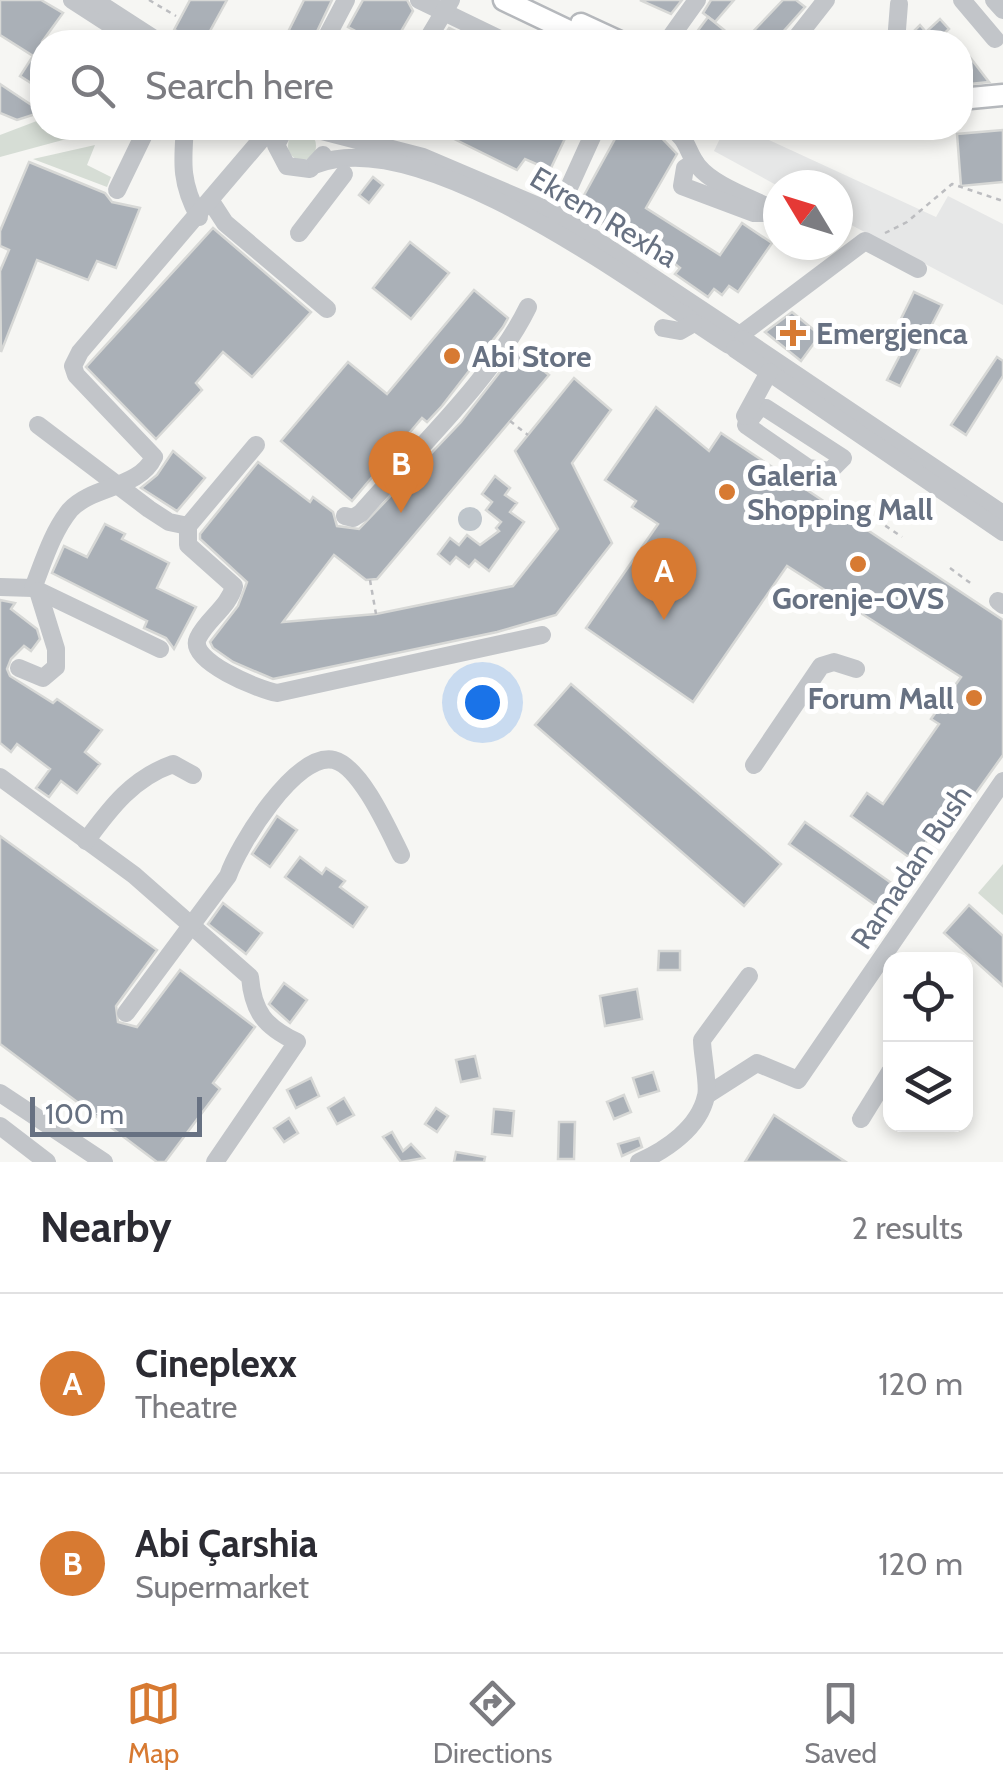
<!DOCTYPE html>
<html lang="en">
<head>
<meta charset="utf-8">
<style>
  :root { --surface:#fff; --page:#f2f2f3; --text:#2b2b33; --muted:#7c7c81; --line:#e1e1e2; --accent:#d77a32 }
  body { margin:0; font-family:Cabin,sans-serif; background:var(--page); color:var(--text) }
  .controls { position:absolute; right:30px; bottom:30px; display:grid; overflow:hidden; border-radius:20px; box-shadow:0 5px 15px #0003 }
  .controls button { width:90px; height:90px; display:grid; place-items:center; padding:0; border:0; border-bottom:2px solid var(--line); background:var(--surface); color:var(--text); font:50px sans-serif }
  .compass { position:absolute; left:763px; top:170px; width:90px; height:90px; border-radius:50%; background:var(--surface); box-shadow:0 5px 15px #0003; rotate:308deg }
  .scale { position:absolute; left:30px; bottom:25px; width:172px; box-sizing:border-box; padding-left:10px; border:5px solid #677182; border-top:0; font-size:28px; line-height:35px; white-space:nowrap; color:#677182; -webkit-text-stroke:8px #fff; paint-order:stroke }
  .you { position:absolute; left:482px; top:702px; width:35px; height:35px; margin:-25px; border:8px solid #fff; border-radius:50%; background:#1a73e8; box-shadow:0 0 0 15px #1a73e833 }
  .badge { display:grid; place-items:center; width:65px; height:65px; border-radius:50%; background:var(--accent); color:#fff; font-size:32px; font-weight:700 }
  .pin { position:absolute; translate:-50% -82px; filter:drop-shadow(0 2px 5px #0008) }
  .pin::after { content:''; position:absolute; top:52px; width:35px; height:30px; background:inherit; clip-path:polygon(0 0,100% 0,50% 100%) }
  .list { margin:0; padding:0; list-style:none }
  h2 { display:flex; justify-content:space-between; align-items:center; height:130px; margin:0; padding:0 40px; font-size:42px }
  h2 small { font-size:32px; font-weight:400; color:var(--muted) }
  .list li { display:grid; grid-template-columns:65px 1fr auto; gap:30px; align-items:center; box-sizing:border-box; height:180px; padding:0 40px; border-top:2px solid var(--line) }
  .list b { display:block; font-size:38px; white-space:nowrap }
  .list p { margin:0; font-size:32px; white-space:nowrap; color:var(--muted) }
  .list em { font-size:32px; font-style:normal; color:var(--muted) }
  .icon { flex:none; width:55px; height:55px; fill:none; stroke:currentColor; stroke-width:2; stroke-linecap:round; stroke-linejoin:round }
  .map { position:relative; flex:none; width:1003px; height:1162px; overflow:hidden }
  .search { position:absolute; background:var(--surface); box-shadow:0 5px 15px #0003; left:30px; right:30px; top:30px; height:110px; display:flex; align-items:center; gap:25px; box-sizing:border-box; padding:0 35px; border-radius:40px; color:var(--muted); font-size:38px }
  .sheet { height:490px; background:var(--surface) }
  nav { display:flex; justify-content:space-around; align-items:center; box-sizing:border-box; height:140px; border-top:2px solid var(--line); background:var(--surface); font-size:28px; color:var(--muted) }
  nav a { display:grid; justify-items:center; gap:5px }
  nav .on { color:var(--accent) }
  .map>svg:first-child { display:block }
  .built { fill:#e6e7e7 }
  .green { fill:#d6ddd5 }
  .water { fill:#bec5cb }
  .building { fill:#aab0b7; stroke:#d7d8d6; stroke-width:2.5 }
  .lines { fill:none; stroke-linecap:round; stroke-linejoin:round }
  .major-casing { stroke:#b5b8bc; stroke-width:25 }
  .path { stroke:#bcbdc0; stroke-width:2.5; stroke-dasharray:5 5; stroke-linecap:butt }
  .minor { stroke:#c2c5c9; stroke-width:18 }
  .major { stroke:#fff; stroke-width:20 }
  .poi-dot { fill:#d77a32; stroke:#fff; stroke-width:4 }
  .labels { text-anchor:middle; dominant-baseline:central; stroke-width:10; stroke-linejoin:round; paint-order:stroke }
  .street-label { font-size:30px; fill:#677182; stroke:#fff }
  .poi-label { font-size:30px; font-weight:bold; fill:#677182; stroke:#fff; text-anchor:start }
</style>
</head>
<body>
<div class="map">
<svg width="1003" height="1162" viewBox="0 0 1003 1162">
  <rect width="100%" height="100%" fill="#f6f6f3"/>
  <polygon class="built" points="725,128 743,128 936,217 948,196 1003,224 1003,305 838,218 838,185 778,186 714,151"/>
  <g class="green">
    <polygon points="42,119 42,128 107,128 0,157 0,135"/>
    <circle cx="302" cy="146" r="14"/>
    <polygon points="95,145 87,165 111,177 107,187 33,159"/>
    <polygon points="1003,864 1003,915 978,893"/>
  </g>
  <circle class="water" cx="470" cy="519" r="12"/>
  <g class="building">
    <polygon points="0,0 41,0 63,13 42,42 42,90 20,76 33,56 0,35"/>
    <polygon points="190,0 227,0 204,42 174,30"/>
    <polygon points="304,0 332,0 312,42 283,42"/>
    <polygon points="363,0 407,0 413,11 395,42 376,42 348,27"/>
    <polygon points="640,0 682,0 671,14"/>
    <polygon points="711,0 734,0 715,22 703,13"/>
    <polygon points="783,0 796,0 805,7 774,42 743,42"/>
    <polygon points="708,17 739,42 709,42 696,33"/>
    <polygon points="940,19 949,29 935,42 920,42 912,33 920,25 926,32"/>
    <polygon points="449,28 478,42 440,42"/>
    <polygon points="969,56 989,82 960,85 960,64"/>
    <polygon points="0,84 42,112 17,120 0,113"/>
    <polygon points="432,128 505,128 523,136 528,128 570,128 550,170 525,159 517,170"/>
    <polygon points="621,128 652,128 677,154 646,208 720,255 742,223 772,243 738,292 729,286 722,295 714,289 708,297 675,274 680,268 632,230 626,239 577,208"/>
    <polygon points="1003,130 1003,182 961,186 957,134"/>
    <polygon points="29,162 105,193 112,202 140,208 116,268 97,261 88,280 37,260 1,352 0,271 9,250 0,246 0,231"/>
    <polygon points="373,177 383,185 369,203 359,195"/>
    <polygon points="213,228 311,312 252,377 223,352 196,383 202,390 156,439 86,367"/>
    <polygon points="410,242 449,273 411,319 373,288"/>
    <polygon points="474,290 508,318 503,327 442,406 427,422 422,418 352,501 281,441 348,362 387,394"/>
    <polygon points="914,292 942,305 900,386 887,380 911,334 897,327"/>
    <polygon points="792,312 820,335 801,361 765,332"/>
    <polygon points="517,350 549,375 377,579 366,580 334,555 283,622 376,614 513,586 558,529 515,451 574,378 611,410 572,463 612,543 556,615 497,632 273,679 233,662 213,648 210,642 238,606 247,582 200,539 200,534 258,462 310,502 313,497 333,512 337,526 359,529 461,422"/>
    <polygon points="997,357 1003,361 1003,376 966,435 951,425"/>
    <polygon points="656,407 709,451 721,433 1003,620 1003,755 946,835 936,828 913,860 851,816 867,793 883,804 939,724 931,719 961,677 787,566 693,702 586,628 658,524 632,507 636,501 605,480"/>
    <polygon points="173,451 205,478 177,511 141,488 157,475"/>
    <polygon points="495,476 510,488 505,495 517,503 510,512 524,522 489,571 475,560 469,567 456,557 450,564 438,554 450,538 459,545 467,535 480,545 499,531 496,528 501,522 486,510 492,502 482,494"/>
    <polygon points="105,524 125,534 122,539 169,563 157,588 196,607 174,649 166,638 144,628 147,621 52,573 64,546 87,557"/>
    <polygon points="0,600 15,603 11,609 37,629 40,639 31,651 24,646 11,659 7,669 10,676 53,703 57,699 102,730 85,752 100,764 77,793 61,781 49,797 36,788 50,769 17,744 11,752 0,743"/>
    <polygon points="571,684 781,864 744,906 535,725"/>
    <polygon points="277,816 297,830 270,867 252,854"/>
    <polygon points="805,822 897,887 881,909 789,844"/>
    <polygon points="0,836 157,950 116,1006 118,1022 137,1027 180,970 255,1027 213,1083 220,1089 165,1162 157,1162 0,1044"/>
    <polygon points="300,857 322,874 326,868 345,881 340,887 367,907 353,927 285,877"/>
    <polygon points="223,903 262,933 246,954 208,924"/>
    <polygon points="969,905 1003,936 1003,986 944,933"/>
    <polygon points="659,951 680,951 680,970 658,970"/>
    <polygon points="284,983 307,1000 290,1023 269,1004"/>
    <polygon points="637,989 642,1019 605,1026 600,996"/>
    <polygon points="475,1056 480,1078 461,1082 456,1060"/>
    <polygon points="653,1072 659,1091 639,1097 633,1078"/>
    <polygon points="311,1078 319,1096 296,1108 287,1090"/>
    <polygon points="624,1095 631,1112 614,1119 607,1102"/>
    <polygon points="344,1098 354,1115 337,1124 328,1108"/>
    <polygon points="436,1108 448,1116 437,1132 425,1124"/>
    <polygon points="494,1109 514,1111 512,1136 492,1134"/>
    <polygon points="774,1115 846,1162 745,1162"/>
    <polygon points="289,1118 298,1133 284,1142 274,1128"/>
    <polygon points="559,1122 575,1122 574,1159 558,1159"/>
    <polygon points="392,1132 403,1151 411,1144 424,1158 401,1162 383,1137"/>
    <polygon points="639,1138 642,1147 622,1156 618,1144"/>
    <polygon points="456,1152 485,1157 484,1162 454,1162"/>
  </g>
  <g class="lines">
    <g class="major-casing">
      <g id="major">
        <polyline points="504,0 592,42"/>
        <polyline points="581,24 620,42"/>
        <polyline points="960,99 1003,95"/>
      </g>
    </g>
    <g class="path">
      <polyline points="149,0 176,16"/>
      <polyline points="885,233 907,222 952,184 1003,201"/>
      <polyline points="510,421 528,435"/>
      <polyline points="877,520 902,537"/>
      <polyline points="950,568 973,585"/>
      <polyline points="370,580 376,614"/>
    </g>
    <g class="minor">
      <polyline points="72,0 137,42"/>
      <polyline points="94,0 159,42"/>
      <polyline points="419,0 506,42"/>
      <polyline points="962,0 995,39"/>
      <polyline points="994,0 1003,10"/>
      <polyline points="324,42 346,0"/>
      <polyline points="426,42 451,0"/>
      <polyline points="667,42 697,0"/>
      <polyline points="793,42 826,0"/>
      <polyline points="896,42 899,4"/>
      <path d="M185,128C182,164 181,184 199,217"/>
      <polyline points="285,128 276,145 287,166 310,169 323,155"/>
      <path d="M670,128C689,139 686,151 698,166C715,187 755,199 778,212"/>
      <polyline points="318,130 423,157 557,214 738,334"/>
      <polyline points="695,162 685,168 682,186 754,213 778,213"/>
      <path d="M317,164C425,124 640,288 729,345"/>
      <polyline points="117,190 147,128"/>
      <polyline points="212,203 225,223 327,309"/>
      <polyline points="557,214 596,128"/>
      <polyline points="299,233 344,174"/>
      <polyline points="663,328 680,331 694,323"/>
      <polyline points="740,335 865,241 918,269"/>
      <polyline points="743,339 1003,514"/>
      <polyline points="735,349 1003,532"/>
      <polygon points="759,408 766,408 843,458 830,471 808,468 746,425"/>
      <polyline points="745,416 769,372"/>
      <polyline points="38,425 149,509 169,522 188,526 256,445"/>
      <path d="M345,516L353,518L361,513C413,453 494,377 528,307"/>
      <path d="M188,526V545L234,586C229,607 207,619 198,638C187,661 260,690 277,693L542,635"/>
      <polyline points="0,587 33,588 160,649"/>
      <path d="M33,588C43,563 52,532 70,510C93,485 139,489 154,457L76,375L73,366L80,352L266,134"/>
      <polyline points="998,601 1003,605"/>
      <polyline points="19,668 43,678 56,667 56,649 38,591"/>
      <polyline points="754,765 821,666 834,662 856,669"/>
      <path d="M0,777L134,875L250,977C253,1012 265,1027 297,1042L215,1162"/>
      <path d="M86,841C111,807 133,778 173,764L193,775"/>
      <path d="M126,1013L228,876C238,846 296,751 334,760C361,767 389,831 401,855"/>
      <polyline points="0,1093 104,1162"/>
      <polyline points="707,1095 757,1063 798,1080 1003,781"/>
      <polyline points="861,1119 890,1072"/>
      <polyline points="0,1126 47,1162"/>
      <path d="M639,1162C666,1150 699,1128 706,1096C709,1085 702,1054 702,1040L749,976"/>
    </g>
    <use href="#major" class="major"/>
  </g>
  <g class="poi-dot">
    <path d="M788 318h10v10h10v10h-10v10h-10v-10h-10v-10h10z"/>
    <circle cx="452" cy="356" r="10"/>
    <circle cx="727" cy="492" r="10"/>
    <circle cx="858" cy="564" r="10"/>
    <circle cx="974" cy="698" r="10"/>
  </g>
  <g class="labels">
    <g class="street-label">
      <text transform="translate(604 217) rotate(31)">Ekrem Rexha</text>
      <text transform="translate(911 867) rotate(-56)">Ramadan Bush</text>
    </g>
    <g class="poi-label">
      <text x="816" y="333">Emergjenca</text>
      <text x="472" y="356">Abi Store</text>
      <text x="747" y="475">Galeria<tspan x="747" dy="34">Shopping Mall</tspan></text>
      <text x="858" y="598" text-anchor="middle">Gorenje-OVS</text>
      <text x="954" y="698" text-anchor="end">Forum Mall</text>
    </g>
  </g>
</svg>
<div class="controls">
<button><svg class="icon" aria-label="locate" viewBox="0 0 24 24"><circle cx="12" cy="12" r="6"/><path d="M12 2v4M12 18v4M2 12h4M18 12h4"/></svg></button>
<button><svg class="icon" aria-label="layers" viewBox="0 0 24 24"><path d="M12 4l9 5-9 5-9-5zM3 14l9 5 9-5"/></svg></button>
</div>
<svg class="compass" viewBox="-18 -18 36 36"><path d="M0-13l5 13h-10z" fill="#e53935"/><path d="M0 13l5-13h-10z" fill="#7c7c81"/></svg>
<div class="scale">100 m</div>
<div class="you"></div>
<div class="pin badge" style="left:664px;top:620px">A</div>
<div class="pin badge" style="left:401px;top:513px">B</div>
<div class="search"><svg class="icon" aria-label="search" viewBox="0 0 24 24"><circle cx="10" cy="10" r="6"/><path d="M15 15l6 6"/></svg>Search here</div>
</div>
<section class="sheet">
<h2>Nearby<small>2 results</small></h2>
<ul class="list">
<li><span class="badge">A</span><div><b>Cineplexx</b><p>Theatre</p></div><em>120 m</em></li>
<li><span class="badge">B</span><div><b>Abi Çarshia</b><p>Supermarket</p></div><em>120 m</em></li>
</ul>
</section>
<nav>
<a class="on"><svg class="icon" aria-label="map" viewBox="0 0 24 24"><path d="M3 6l6-2 6 2 6-2v14l-6 2-6-2-6 2zM9 4v14M15 6v14"/></svg>Map</a>
<a><svg class="icon" aria-label="directions" viewBox="0 0 24 24"><path d="M12 3l9 9-9 9-9-9zM9 14v-3h6M13 9l2 2-2 2"/></svg>Directions</a>
<a><svg class="icon" aria-label="saved" viewBox="0 0 24 24"><path d="M7 4h10v16l-5-4-5 4z"/></svg>Saved</a>
</nav>
</body>
</html>
